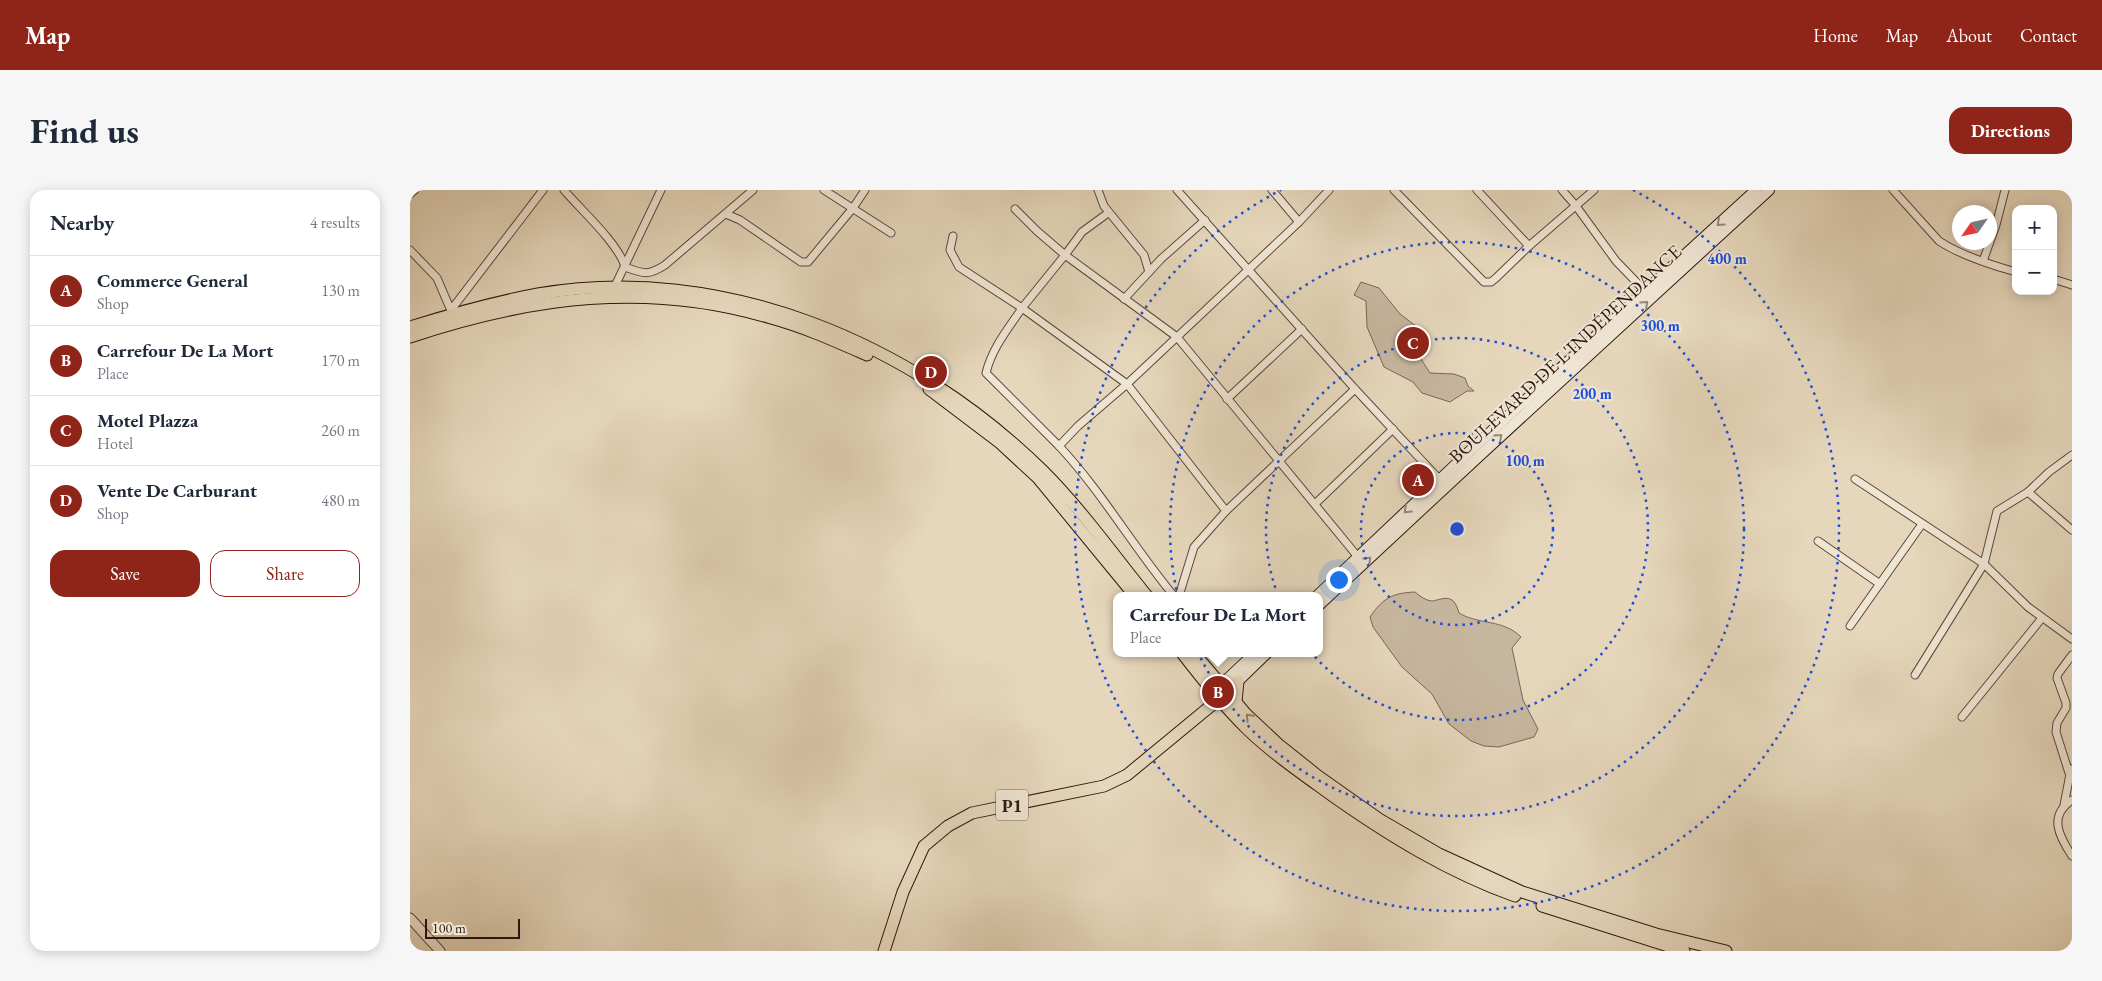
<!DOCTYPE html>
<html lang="en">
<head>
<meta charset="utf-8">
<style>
  :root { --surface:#fff; --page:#f6f6f7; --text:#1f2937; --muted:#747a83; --line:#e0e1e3; --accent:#8f2418 }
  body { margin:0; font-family:"EB Garamond",serif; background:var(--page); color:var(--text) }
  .controls { position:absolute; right:15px; top:15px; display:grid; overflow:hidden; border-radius:10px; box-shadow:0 2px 12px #0003 }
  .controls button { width:45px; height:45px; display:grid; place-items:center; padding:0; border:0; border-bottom:1px solid var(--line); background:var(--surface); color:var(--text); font:25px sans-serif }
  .compass { position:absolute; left:1542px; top:15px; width:45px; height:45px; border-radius:50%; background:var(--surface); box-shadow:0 2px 12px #0003; rotate:236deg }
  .scale { position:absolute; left:15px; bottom:12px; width:95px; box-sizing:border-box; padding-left:5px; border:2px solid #2d170f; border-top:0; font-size:14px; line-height:18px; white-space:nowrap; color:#2d170f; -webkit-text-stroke:4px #efe5d3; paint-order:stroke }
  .you { position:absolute; left:928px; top:389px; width:18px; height:18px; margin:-12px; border:4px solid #fff; border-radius:50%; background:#1a73e8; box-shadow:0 0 0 8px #1a73e833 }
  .badge { display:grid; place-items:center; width:32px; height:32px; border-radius:50%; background:var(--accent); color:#fff; font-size:16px; font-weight:700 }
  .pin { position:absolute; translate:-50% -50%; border:2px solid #fff; box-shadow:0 1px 5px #0006 }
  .popup { position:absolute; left:703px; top:402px; width:210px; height:65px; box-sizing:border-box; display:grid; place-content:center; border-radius:10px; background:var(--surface); filter:drop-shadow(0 1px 4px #0005); font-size:16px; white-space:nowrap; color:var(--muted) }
  .popup b { font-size:19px; color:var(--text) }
  .popup::after { content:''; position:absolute; left:50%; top:100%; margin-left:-10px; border:10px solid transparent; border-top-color:var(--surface) }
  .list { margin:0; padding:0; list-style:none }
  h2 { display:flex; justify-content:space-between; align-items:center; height:65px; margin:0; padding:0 20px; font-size:21px }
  h2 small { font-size:16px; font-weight:400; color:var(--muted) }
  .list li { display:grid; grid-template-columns:32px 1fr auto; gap:15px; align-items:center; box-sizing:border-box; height:70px; padding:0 20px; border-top:1px solid var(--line) }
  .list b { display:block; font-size:19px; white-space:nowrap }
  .list p { margin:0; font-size:16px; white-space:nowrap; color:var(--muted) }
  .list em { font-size:16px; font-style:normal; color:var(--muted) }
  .actions { display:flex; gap:10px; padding:15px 20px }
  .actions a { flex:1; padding:11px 0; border:1px solid var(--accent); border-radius:15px; text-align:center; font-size:18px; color:var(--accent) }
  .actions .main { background:var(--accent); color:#fff }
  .map { position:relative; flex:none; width:1662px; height:761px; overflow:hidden; border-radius:15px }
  header { display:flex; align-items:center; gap:30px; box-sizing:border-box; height:70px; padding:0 25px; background:var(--accent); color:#fff }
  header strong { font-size:24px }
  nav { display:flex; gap:28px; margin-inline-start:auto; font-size:18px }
  .intro { display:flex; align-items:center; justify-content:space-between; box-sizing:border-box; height:120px; padding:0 30px }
  h1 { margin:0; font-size:35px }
  .button { padding:12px 22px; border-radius:15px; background:var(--accent); color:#fff; font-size:18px; font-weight:700 }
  main { display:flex; gap:30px; padding:0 30px }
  aside { flex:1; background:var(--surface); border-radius:15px; box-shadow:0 2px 12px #0003 }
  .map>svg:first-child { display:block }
  .green { fill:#c7b69f; stroke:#7a6657 }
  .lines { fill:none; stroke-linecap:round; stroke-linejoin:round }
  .minor-casing { stroke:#5b473a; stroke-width:9 }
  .tertiary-casing { stroke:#5b473a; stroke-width:11 }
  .secondary-casing { stroke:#2d170f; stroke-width:12 }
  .primary-casing { stroke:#2d170f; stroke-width:13 }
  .minor { stroke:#efe5d3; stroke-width:7 }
  .tertiary { stroke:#efe5d3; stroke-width:9 }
  .secondary { stroke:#efe5d3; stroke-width:10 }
  .primary { stroke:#e6d7bc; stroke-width:11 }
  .oneway { stroke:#98887b }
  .oneway2 { stroke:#93816e }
  .ring { fill:none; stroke:#1d4ed8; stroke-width:2.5; stroke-dasharray:2.5 5 }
  .labels { text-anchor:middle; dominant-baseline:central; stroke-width:4; stroke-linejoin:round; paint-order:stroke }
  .shield { fill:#efe5d3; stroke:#67554a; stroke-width:1 }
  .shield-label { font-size:18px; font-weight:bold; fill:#2d170f }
  .street-label { font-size:19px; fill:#2d170f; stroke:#efe5d3 }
  .centre { fill:#1d4ed8; stroke:#efe5d3; stroke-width:2.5 }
  .ring-label { font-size:15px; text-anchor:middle; font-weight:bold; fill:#1d4ed8; stroke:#efe5d3; stroke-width:4; stroke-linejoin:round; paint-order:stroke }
</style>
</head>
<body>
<header>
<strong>Map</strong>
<nav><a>Home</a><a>Map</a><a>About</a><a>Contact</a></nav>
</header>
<div class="intro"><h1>Find us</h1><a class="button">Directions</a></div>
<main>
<aside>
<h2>Nearby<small>4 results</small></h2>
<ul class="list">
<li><span class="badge">A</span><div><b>Commerce General</b><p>Shop</p></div><em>130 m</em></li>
<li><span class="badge">B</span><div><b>Carrefour De La Mort</b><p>Place</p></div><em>170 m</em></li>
<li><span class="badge">C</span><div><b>Motel Plazza</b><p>Hotel</p></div><em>260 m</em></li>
<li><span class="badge">D</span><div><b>Vente De Carburant</b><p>Shop</p></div><em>480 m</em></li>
</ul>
<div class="actions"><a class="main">Save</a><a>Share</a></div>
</aside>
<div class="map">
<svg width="1662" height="761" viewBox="0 0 1662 761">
  <rect width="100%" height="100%" fill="#e6d7bc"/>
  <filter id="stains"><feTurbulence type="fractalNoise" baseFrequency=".004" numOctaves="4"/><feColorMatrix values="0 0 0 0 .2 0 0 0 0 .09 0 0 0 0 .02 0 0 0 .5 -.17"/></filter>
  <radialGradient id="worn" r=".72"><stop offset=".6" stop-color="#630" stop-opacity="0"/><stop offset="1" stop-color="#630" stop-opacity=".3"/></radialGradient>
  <g class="green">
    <polygon points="951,92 969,98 990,124 1007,137 1014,150 1009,166 1020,183 1044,184 1055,188 1058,196 1064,201 1057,201 1040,212 1012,203 1003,192 974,177 957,137 956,111 944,105"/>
    <path d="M1005,402C1010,406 1016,411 1023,411C1023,411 1030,409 1031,409C1043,406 1046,413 1049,423C1069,435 1093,429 1111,447L1102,458L1113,510L1128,539L1124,547L1089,557L1074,556L1061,551L1039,534L1022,504L992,477L963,437L960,427C973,408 982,403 1005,402Z"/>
  </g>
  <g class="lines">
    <g class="minor-casing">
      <g id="minor">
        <path d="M154,0C171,20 209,54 215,77C234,84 238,86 255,75L343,0"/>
        <polyline points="414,0 481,43"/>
        <polyline points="688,0 694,16 734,65 739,82"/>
        <polyline points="767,0 945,199 1030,290"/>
        <polyline points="862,0 889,32"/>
        <polyline points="984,0 1074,92 1081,92 1086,88 1119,56"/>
        <polyline points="1067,0 1119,56 1184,0"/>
        <polyline points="1152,0 1166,16 1206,71 1235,101"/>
        <path d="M1483,0L1529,51C1550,65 1581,75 1606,82"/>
        <polyline points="0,4 5,0"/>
        <polyline points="605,19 627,41 655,65 672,42 698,23"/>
        <polyline points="316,24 330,30 391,72 398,72 443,18 455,0"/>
        <path d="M543,46L540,60L549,77L612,118C598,139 582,158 576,183L649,256"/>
        <polyline points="0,60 27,88 42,123"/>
        <polyline points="1573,71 1586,35 1595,0"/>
        <polyline points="1643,89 1662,95"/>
        <polyline points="204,98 251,0"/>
        <polyline points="714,109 751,69 795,30"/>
        <polyline points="41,120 133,0"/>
        <path d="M945,199L816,321L717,194L767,147C827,221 888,293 948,367"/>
        <polyline points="817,209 892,139"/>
        <polyline points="1445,289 1574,374 1618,417 1662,449"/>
        <polyline points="1618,302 1662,340"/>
        <polyline points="905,314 983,239"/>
        <polyline points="1408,351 1470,394"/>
        <path d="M764,406C724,358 692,302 649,256L668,236L717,194L612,118L655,65L767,147L889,32L919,0"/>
        <polyline points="769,406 784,357 816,321"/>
        <polyline points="1440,436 1512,334"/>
        <polyline points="1505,485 1574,374 1587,321 1618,302 1639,282 1662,265"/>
        <polyline points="1552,527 1632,428"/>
        <polyline points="1659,583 1646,542 1647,533 1656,518 1656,513 1647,488 1648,484 1662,465"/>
        <path d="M1662,610C1638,626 1649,646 1662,666"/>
        <polyline points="1654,615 1661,579"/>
      </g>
    </g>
    <g class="tertiary-casing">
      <polyline id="tertiary" points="0,728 30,761"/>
    </g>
    <g class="secondary-casing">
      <g id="secondary">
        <polyline points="907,406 1061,260 1346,0"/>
        <polyline points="909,415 1067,268 1359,0"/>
        <polyline points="811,495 845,463"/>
        <polyline points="823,496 857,463"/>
      </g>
    </g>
    <g class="primary-casing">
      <g id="primary">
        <path d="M0,137C42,124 85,112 128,104C312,72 503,153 633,281C671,319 703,364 737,406"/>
        <path d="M0,147C120,107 238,91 361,128C394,137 425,151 457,165"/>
        <polyline points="519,199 589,252 628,288 725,406"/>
        <path d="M772,463C792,489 813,515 836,538C862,563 891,583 920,604C978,645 1038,682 1105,706"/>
        <polyline points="784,463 836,524 868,554 908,586 969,629 1029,664 1112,702 1246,744 1316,761"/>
        <polyline points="826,512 828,491"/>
        <polyline points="1132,716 1274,761"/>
        <polyline points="474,761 493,702 514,656 538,636 562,623 694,596 717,585 814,505"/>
      </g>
    </g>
    <use href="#minor" class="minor"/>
    <use href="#tertiary" class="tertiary"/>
    <use href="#secondary" class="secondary"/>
    <use href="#primary" class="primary"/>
  </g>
  <defs><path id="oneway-chevron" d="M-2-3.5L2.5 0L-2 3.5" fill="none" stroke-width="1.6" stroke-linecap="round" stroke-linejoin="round" transform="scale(1.25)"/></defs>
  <g class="oneway">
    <use href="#oneway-chevron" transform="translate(1310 33) rotate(138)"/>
    <use href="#oneway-chevron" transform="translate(1235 114) rotate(-42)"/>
    <use href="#oneway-chevron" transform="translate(1089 247) rotate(-42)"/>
    <use href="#oneway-chevron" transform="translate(997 320) rotate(137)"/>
    <use href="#oneway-chevron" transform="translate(958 370) rotate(-43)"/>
  </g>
  <use class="oneway2" href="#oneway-chevron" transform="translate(839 527) rotate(-134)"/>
  <g class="ring">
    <circle cx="1047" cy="339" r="96"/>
    <circle cx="1047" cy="339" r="191"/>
    <circle cx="1047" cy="339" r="287"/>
    <path d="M1223 0A382 382 0 1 1 871 0"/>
  </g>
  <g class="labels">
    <rect class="shield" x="586" y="599.5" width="32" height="31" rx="4"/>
    <g class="shield-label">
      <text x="602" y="615">P1</text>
    </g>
    <g class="street-label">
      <text transform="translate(1155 164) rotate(-43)">BOULEVARD DE L'INDÉPENDANCE</text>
    </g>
  </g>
  <circle cx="1047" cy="339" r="8" class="centre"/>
  <g class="ring-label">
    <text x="1317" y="74">400 m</text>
    <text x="1250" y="141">300 m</text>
    <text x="1182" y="209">200 m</text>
    <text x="1115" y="276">100 m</text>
  </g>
  <rect width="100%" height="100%" filter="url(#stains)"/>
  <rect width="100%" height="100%" fill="url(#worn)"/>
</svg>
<div class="controls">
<button>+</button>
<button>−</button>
</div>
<svg class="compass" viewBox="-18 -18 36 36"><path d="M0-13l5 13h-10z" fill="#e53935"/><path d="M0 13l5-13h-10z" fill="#747a83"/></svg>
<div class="scale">100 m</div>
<div class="you"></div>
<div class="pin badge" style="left:1008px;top:290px">A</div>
<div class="pin badge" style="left:808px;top:502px">B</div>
<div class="popup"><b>Carrefour De La Mort</b>Place</div>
<div class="pin badge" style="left:1003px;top:153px">C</div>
<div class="pin badge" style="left:521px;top:182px">D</div>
</div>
</main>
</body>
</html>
